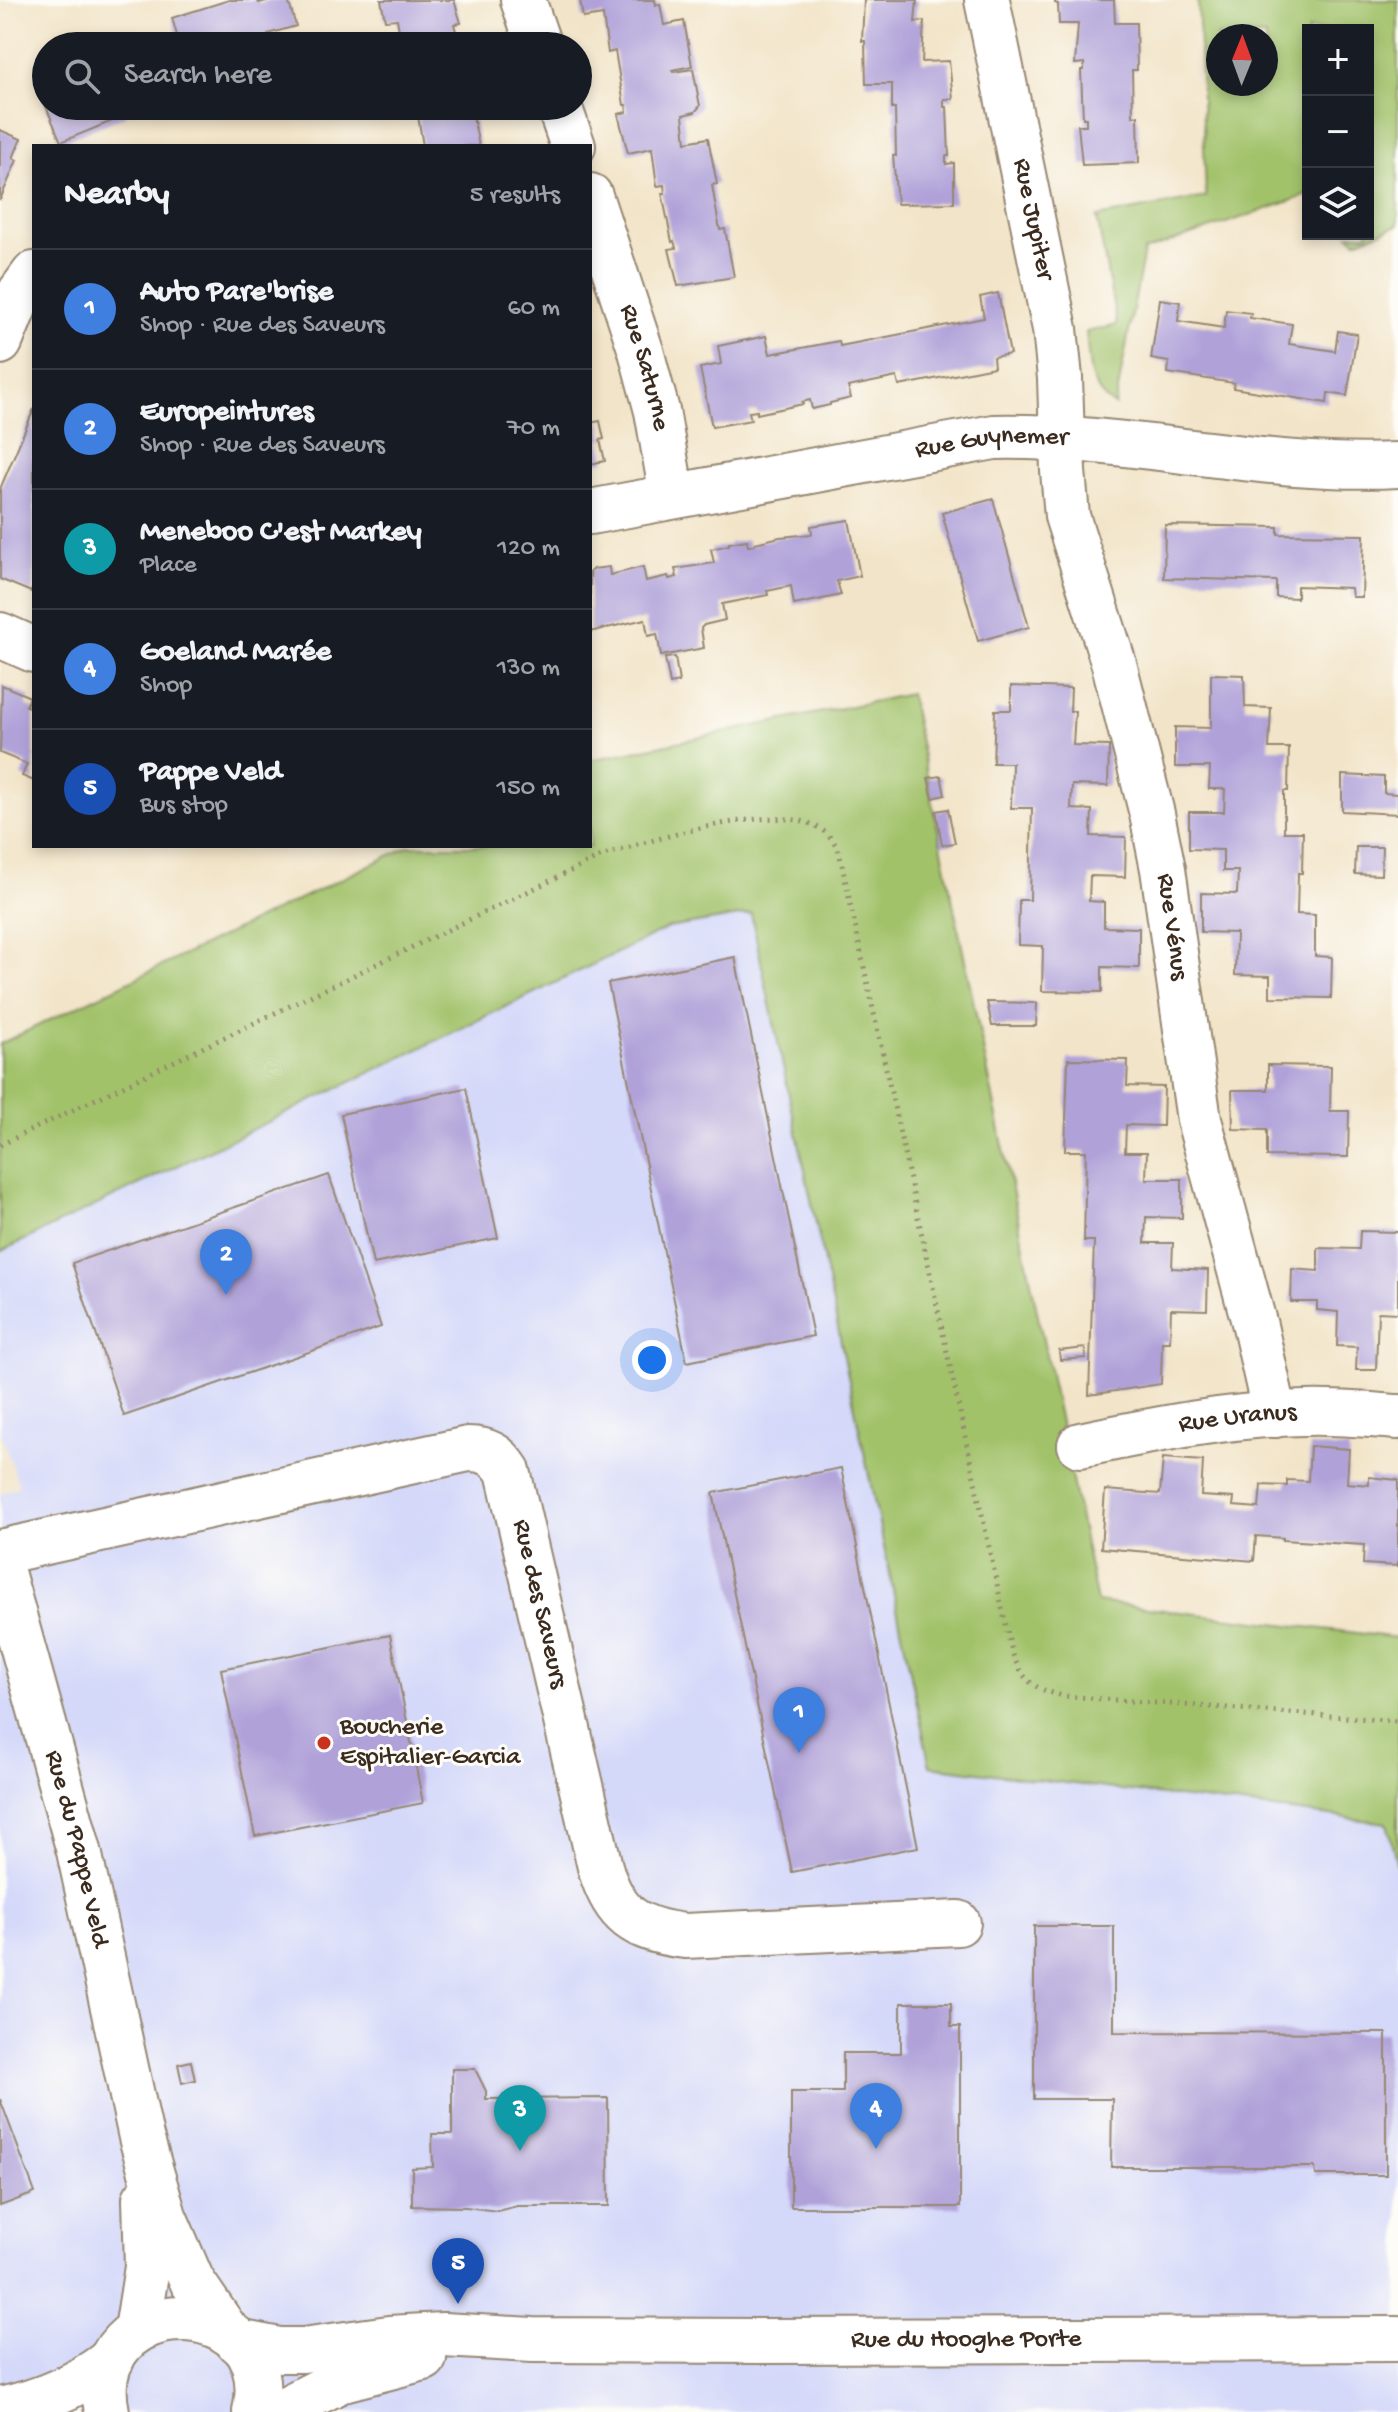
<!DOCTYPE html>
<html lang="en">
<head>
<meta charset="utf-8">
<style>
  :root { --surface:#171b24; --page:#242831; --text:#f1f3f6; --muted:#9ea1a6; --line:#363941; --accent:#d93025 }
  body { margin:0; font-family:"Gochi Hand",sans-serif; background:var(--page); color:var(--text) }
  .controls { position:absolute; right:24px; top:24px; display:grid; overflow:hidden; border-radius:0px; box-shadow:0 4px 12px #0003 }
  .controls button { width:72px; height:72px; display:grid; place-items:center; padding:0; border:0; border-bottom:2px solid var(--line); background:var(--surface); color:var(--text); font:40px sans-serif }
  .compass { position:absolute; left:1206px; top:24px; width:72px; height:72px; border-radius:50%; background:var(--surface); box-shadow:0 4px 12px #0003; rotate:1deg }
  .you { position:absolute; left:652px; top:1360px; width:28px; height:28px; margin:-20px; border:6px solid #fff; border-radius:50%; background:#1a73e8; box-shadow:0 0 0 12px #1a73e833 }
  .badge { display:grid; place-items:center; width:52px; height:52px; border-radius:50%; background:var(--accent); color:#fff; font-size:26px; font-weight:700 }
  .pin { position:absolute; translate:-50% -66px; filter:drop-shadow(0 2px 4px #0008) }
  .pin::after { content:''; position:absolute; top:42px; width:28px; height:24px; background:inherit; clip-path:polygon(0 0,100% 0,50% 100%) }
  .list { margin:0; padding:0; list-style:none }
  h2 { display:flex; justify-content:space-between; align-items:center; height:104px; margin:0; padding:0 32px; font-size:34px }
  h2 small { font-size:26px; font-weight:400; color:var(--muted) }
  .list li { display:grid; grid-template-columns:52px 1fr auto; gap:24px; align-items:center; box-sizing:border-box; height:120px; padding:0 32px; border-top:2px solid var(--line) }
  .list b { display:block; font-size:30px; white-space:nowrap }
  .list p { margin:0; font-size:26px; white-space:nowrap; color:var(--muted) }
  .list em { font-size:26px; font-style:normal; color:var(--muted) }
  .icon { flex:none; width:44px; height:44px; fill:none; stroke:currentColor; stroke-width:2; stroke-linecap:round; stroke-linejoin:round }
  .map { position:relative; flex:none; width:1398px; height:2412px; overflow:hidden }
  .search { position:absolute; background:var(--surface); box-shadow:0 4px 12px #0003; left:32px; top:32px; width:560px; height:88px; display:flex; align-items:center; gap:20px; box-sizing:border-box; padding:0 28px; border-radius:44px; color:var(--muted); font-size:30px }
  .panel { position:absolute; background:var(--surface); box-shadow:0 4px 12px #0003; left:32px; top:144px; width:560px; height:704px; border-radius:0px }
  .map>svg:first-child { display:block }
  .built { fill:#d4d8f9 }
  .green { fill:#a2c26a; stroke:#6e7644; stroke-width:2; fill-rule:evenodd }
  .building { fill:#b0a2d9 }
  .lines { fill:none; stroke-linecap:round; stroke-linejoin:round }
  .minor-casing { stroke:#968773; stroke-width:48 }
  .tertiary-casing { stroke:#968773; stroke-width:48 }
  .path { stroke:#968773; stroke-width:5; stroke-dasharray:2 6; stroke-linecap:butt }
  .minor { stroke:#fff; stroke-width:44 }
  .tertiary { stroke:#fff; stroke-width:44 }
  .poi-dot { fill:#c8321e; stroke:#fdfcf7; stroke-width:3 }
  .labels { text-anchor:middle; dominant-baseline:central; stroke-width:6; stroke-linejoin:round; paint-order:stroke }
  .street-label { font-size:26px; fill:#3b2a1e; stroke:#fdfcf7 }
  .poi-label { font-size:26px; fill:#3b2a1e; stroke:#fdfcf7; text-anchor:start }
</style>
</head>
<body>
<div class="map">
<svg width="1398" height="2412" viewBox="0 0 1398 2412">
  <rect width="100%" height="100%" fill="#fdfcf7"/>
  <filter id="ink" filterUnits="userSpaceOnUse"><feTurbulence type="fractalNoise" baseFrequency=".0125" numOctaves="2"/><feDisplacementMap in="SourceGraphic" scale="16" xChannelSelector="R" yChannelSelector="G"/><feConvolveMatrix kernelMatrix="1 2 1 2 8 2 1 2 1" color-interpolation-filters="sRGB"/></filter>
  <filter id="wash" filterUnits="userSpaceOnUse"><feTurbulence type="fractalNoise" baseFrequency=".006" numOctaves="4" result="noise"/><feDisplacementMap in="SourceGraphic" scale="32" xChannelSelector="R" yChannelSelector="G"/><feGaussianBlur stdDeviation="1.8" result="paint"/><feColorMatrix in="noise" values="0 0 0 0 0 0 0 0 0 0 0 0 0 0 0 0 0 1.4 0 .05"/><feComposite in="paint" operator="in"/></filter>
  <g filter="url(#wash)">
    <rect width="100%" height="100%" fill="#f2e4c8"/>
    <polygon class="built" points="751,914 930,1766 1387,1823 1398,1869 1398,2412 0,2412 0,1494 19,1486 0,1431 0,1252 668,928"/>
    <g class="green">
      <path d="M1198,0H1398V225L1356,241L1349,234H1368V30H1308V195L1144,251L1115,406C1085,387 1090,363 1086,332L1117,325L1097,217L1206,197ZM1218,36H1266V84H1218Z"/>
      <polygon points="910,694 1097,1602 1398,1638 1398,1869 1387,1823 930,1766 751,914 668,928 0,1252 0,1044 409,846 590,846 590,760"/>
    </g>
    <g id="blocks">
      <g class="building">
        <polygon points="229,0 257,0 259,3 270,0 288,0 296,26 268,34 271,46 180,46 172,18"/>
        <polygon points="381,0 454,0 461,23 454,24 460,46 405,46 401,42 397,19 385,20"/>
        <polygon points="580,0 655,0 656,5 660,4 664,25 684,21 692,66 672,70 673,72 693,69 700,106 695,112 683,115 686,142 708,138 717,184 712,185 716,209 720,230 725,229 734,277 678,286 669,249 676,248 674,241 672,242 662,193 665,193 664,185 657,186 652,148 628,153 618,114 627,112 626,105 624,105 615,51 608,53 603,15 583,18"/>
        <polygon points="864,0 917,0 915,22 924,21 922,62 949,61 953,99 944,99 944,107 947,107 949,156 946,156 946,164 954,163 954,203 897,204 893,155 896,156 895,109 892,109 892,84 866,84 865,41 862,41"/>
        <polygon points="1055,0 1114,0 1115,23 1136,23 1137,70 1132,70 1133,116 1138,116 1139,163 1082,165 1078,125 1086,125 1086,118 1083,118 1082,95 1081,70 1084,70 1084,63 1075,64 1078,24 1059,24 1058,4 1055,3"/>
        <polygon points="46,95 46,106 132,106 124,110 127,115 61,142 42,97"/>
        <polygon points="413,106 471,106 479,146 423,146 417,110 414,111"/>
        <polygon points="0,130 21,139 13,158 17,160 0,200"/>
        <polygon points="998,293 1010,354 993,357 994,367 899,386 897,377 848,387 851,398 830,403 830,405 812,409 810,400 802,402 803,404 757,414 757,411 749,412 751,420 712,427 700,368 721,364 718,346 766,336 770,354 839,341 840,346 984,318 980,297"/>
        <polygon points="1160,299 1180,302 1178,321 1224,328 1226,310 1251,313 1250,318 1292,324 1289,344 1335,351 1338,331 1357,334 1347,396 1328,393 1327,403 1233,388 1234,383 1168,373 1169,362 1151,359"/>
        <polygon points="34,409 34,585 31,592 0,579 0,489"/>
        <polygon points="600,421 604,439 600,440 605,461 590,464 590,423"/>
        <polygon points="993,499 1029,627 978,641 942,513"/>
        <polygon points="849,520 860,576 837,581 841,595 794,605 791,586 767,591 768,595 722,604 725,620 704,625 701,628 704,648 661,656 657,634 648,636 645,619 590,632 590,572 593,569 609,567 610,575 643,567 646,581 668,576 669,579 677,577 675,569 714,563 711,549 729,545 729,543 747,540 748,546 755,545 755,543 780,537 812,534 811,526"/>
        <polygon points="1165,525 1278,527 1278,534 1364,535 1362,597 1352,597 1351,588 1297,586 1297,598 1276,597 1276,581 1164,578"/>
        <polygon points="675,657 679,682 670,684 665,658"/>
        <polygon points="1211,674 1244,675 1245,707 1271,708 1269,748 1289,748 1288,791 1284,791 1284,832 1303,832 1302,873 1298,873 1297,914 1315,915 1315,956 1332,957 1331,998 1270,997 1270,976 1235,975 1236,933 1201,932 1201,893 1237,894 1238,871 1223,871 1223,850 1189,849 1189,812 1224,812 1225,789 1209,789 1210,767 1175,767 1175,727 1211,728"/>
        <polygon points="2,685 30,697 26,706 34,709 34,781 22,776 27,764 0,753"/>
        <polygon points="1011,686 1071,688 1070,711 1075,711 1073,745 1109,746 1108,786 1072,785 1071,809 1092,810 1091,836 1126,837 1125,877 1090,876 1089,901 1104,902 1104,927 1139,928 1139,968 1102,967 1102,992 1042,991 1043,946 1018,945 1019,900 1030,900 1032,808 1011,808 1012,763 993,763 995,710 1011,710"/>
        <polygon points="1342,775 1384,777 1384,793 1398,794 1398,814 1342,811"/>
        <polygon points="941,776 945,795 933,798 928,778"/>
        <polygon points="948,809 955,843 942,845 936,811"/>
        <polygon points="1356,847 1382,847 1381,875 1355,874"/>
        <polygon points="735,957 813,1336 687,1362 608,983"/>
        <polygon points="987,1002 1037,1003 1036,1026 992,1026"/>
        <polygon points="1068,1059 1128,1060 1127,1086 1164,1087 1163,1126 1126,1125 1125,1152 1147,1152 1146,1179 1182,1179 1182,1218 1146,1217 1145,1243 1173,1243 1172,1268 1208,1270 1207,1310 1171,1309 1170,1342 1162,1342 1161,1384 1089,1395 1094,1241 1084,1241 1086,1151 1065,1151"/>
        <polygon points="1268,1065 1331,1066 1330,1111 1349,1111 1348,1157 1267,1156 1267,1130 1233,1129 1232,1090 1268,1090"/>
        <polygon points="466,1088 498,1238 373,1264 341,1114"/>
        <polygon points="329,1175 381,1327 124,1416 72,1263"/>
        <polygon points="1360,1231 1398,1232 1398,1313 1378,1312 1376,1370 1356,1370 1357,1347 1337,1346 1338,1312 1317,1310 1317,1302 1291,1302 1292,1269 1318,1271 1318,1248 1359,1249"/>
        <polygon points="1085,1348 1086,1358 1060,1360 1059,1351"/>
        <polygon points="1310,1446 1349,1449 1347,1483 1369,1485 1369,1477 1398,1480 1398,1566 1363,1564 1364,1545 1283,1540 1283,1538 1256,1536 1254,1561 1101,1548 1105,1490 1160,1494 1163,1458 1203,1461 1201,1496 1234,1498 1233,1506 1259,1508 1261,1485 1287,1486 1287,1480 1308,1481"/>
        <polygon points="841,1468 918,1847 792,1872 713,1493"/>
        <polygon points="390,1635 423,1803 255,1836 221,1669"/>
        <polygon points="1034,1926 1114,1926 1114,2032 1386,2033 1386,2175 1316,2175 1315,2167 1111,2167 1112,2099 1034,2099"/>
        <polygon points="901,2003 951,2003 951,2027 960,2027 960,2207 791,2207 791,2092 843,2092 843,2053 901,2053"/>
        <polygon points="191,2061 195,2080 182,2083 178,2064"/>
        <polygon points="452,2069 475,2069 486,2091 486,2099 608,2098 609,2206 517,2206 497,2211 466,2207 412,2206 412,2168 433,2167 432,2134 452,2134"/>
        <polygon points="0,2099 35,2193 0,2206"/>
      </g>
    </g>
  </g>
  <g filter="url(#ink)">
    <use href="#blocks" fill-opacity="0" stroke="#968773" stroke-width="2"/>
    <g class="lines">
      <g class="minor-casing">
        <g id="minor">
          <polyline points="523,0 539,46"/>
          <path id="s1" d="M987,0L1055,329L1060,378L1063,471L1067,516L1114,664L1152,814L1163,869L1199,1120L1255,1326L1275,1415"/>
          <polyline points="559,106 573,146"/>
          <path id="s2" d="M590,196L641,351L657,411L672,496"/>
          <polyline points="0,342 20,293 34,274"/>
          <path id="s3" d="M590,512L994,437C1129,434 1263,472 1398,465"/>
          <polyline points="0,635 34,650"/>
          <path id="s4" d="M1080,1445C1152,1430 1232,1414 1306,1413C1336,1412 1368,1415 1398,1417"/>
          <path id="s5" d="M0,1552L468,1449C487,1449 498,1455 508,1471L600,1867C614,1916 636,1930 685,1936L958,1923"/>
        </g>
      </g>
      <g class="tertiary-casing">
        <g id="tertiary">
          <path id="s6" d="M0,1565L79,1851L141,2137L164,2216L192,2281L227,2332"/>
          <polyline points="137,2330 147,2267 145,2199"/>
          <path id="s7" d="M238,2342L280,2350H303L389,2338L443,2335L533,2340L759,2341L1398,2339"/>
          <path d="M0,2410C42,2401 79,2386 112,2359"/>
          <path d="M107,2412C81,2288 282,2288 255,2412"/>
          <polyline points="279,2412 343,2379 424,2358"/>
        </g>
      </g>
      <path class="path" d="M0,1145L604,855C653,840 759,806 808,823C823,828 832,837 839,851L1011,1649C1021,1680 1033,1689 1064,1696L1398,1721"/>
      <use href="#minor" class="minor"/>
      <use href="#tertiary" class="tertiary"/>
    </g>
  </g>
  <circle class="poi-dot" cx="324" cy="1743" r="8"/>
  <g class="labels">
    <g class="street-label">
      <text stroke="none"><textPath href="#s1" startOffset="224">Rue Jupiter</textPath></text>
      <text stroke="none"><textPath href="#s2" startOffset="180">Rue Saturne</textPath></text>
      <text stroke="none"><textPath href="#s3" startOffset="408">Rue Guynemer</textPath></text>
      <text stroke="none"><textPath href="#s1" startOffset="948">Rue Vénus</textPath></text>
      <text stroke="none"><textPath href="#s4" startOffset="160">Rue Uranus</textPath></text>
      <text stroke="none"><textPath href="#s5" startOffset="664">Rue des Saveurs</textPath></text>
      <text stroke="none"><textPath href="#s6" startOffset="294">Rue du Pappe Veld</textPath></text>
      <text stroke="none"><textPath href="#s7" startOffset="730">Rue du Hooghe Porte</textPath></text>
    </g>
    <g class="poi-label">
      <text x="340" y="1728">Boucherie<tspan x="340" dy="30">Espitalier-Garcia</tspan></text>
    </g>
  </g>
</svg>
<div class="controls">
<button>+</button>
<button>−</button>
<button><svg class="icon" aria-label="layers" viewBox="0 0 24 24"><path d="M12 4l9 5-9 5-9-5zM3 14l9 5 9-5"/></svg></button>
</div>
<svg class="compass" viewBox="-18 -18 36 36"><path d="M0-13l5 13h-10z" fill="#e53935"/><path d="M0 13l5-13h-10z" fill="#9ea1a6"/></svg>
<div class="you"></div>
<div class="pin badge" style="left:799px;top:1753px;background:#3f7fe0">1</div>
<div class="pin badge" style="left:226px;top:1295px;background:#3f7fe0">2</div>
<div class="pin badge" style="left:520px;top:2151px;background:#0f9aa8">3</div>
<div class="pin badge" style="left:876px;top:2149px;background:#3f7fe0">4</div>
<div class="pin badge" style="left:458px;top:2304px;background:#1a4fb4">5</div>
<div class="search"><svg class="icon" aria-label="search" viewBox="0 0 24 24"><circle cx="10" cy="10" r="6"/><path d="M15 15l6 6"/></svg>Search here</div>
<section class="panel">
<h2>Nearby<small>5 results</small></h2>
<ul class="list">
<li><span class="badge" style="background:#3f7fe0">1</span><div><b>Auto Pare'brise</b><p>Shop · Rue des Saveurs</p></div><em>60 m</em></li>
<li><span class="badge" style="background:#3f7fe0">2</span><div><b>Europeintures</b><p>Shop · Rue des Saveurs</p></div><em>70 m</em></li>
<li><span class="badge" style="background:#0f9aa8">3</span><div><b>Meneboo C'est Markey</b><p>Place</p></div><em>120 m</em></li>
<li><span class="badge" style="background:#3f7fe0">4</span><div><b>Goeland Marée</b><p>Shop</p></div><em>130 m</em></li>
<li><span class="badge" style="background:#1a4fb4">5</span><div><b>Pappe Veld</b><p>Bus stop</p></div><em>150 m</em></li>
</ul>
</section>
</div>
</body>
</html>
